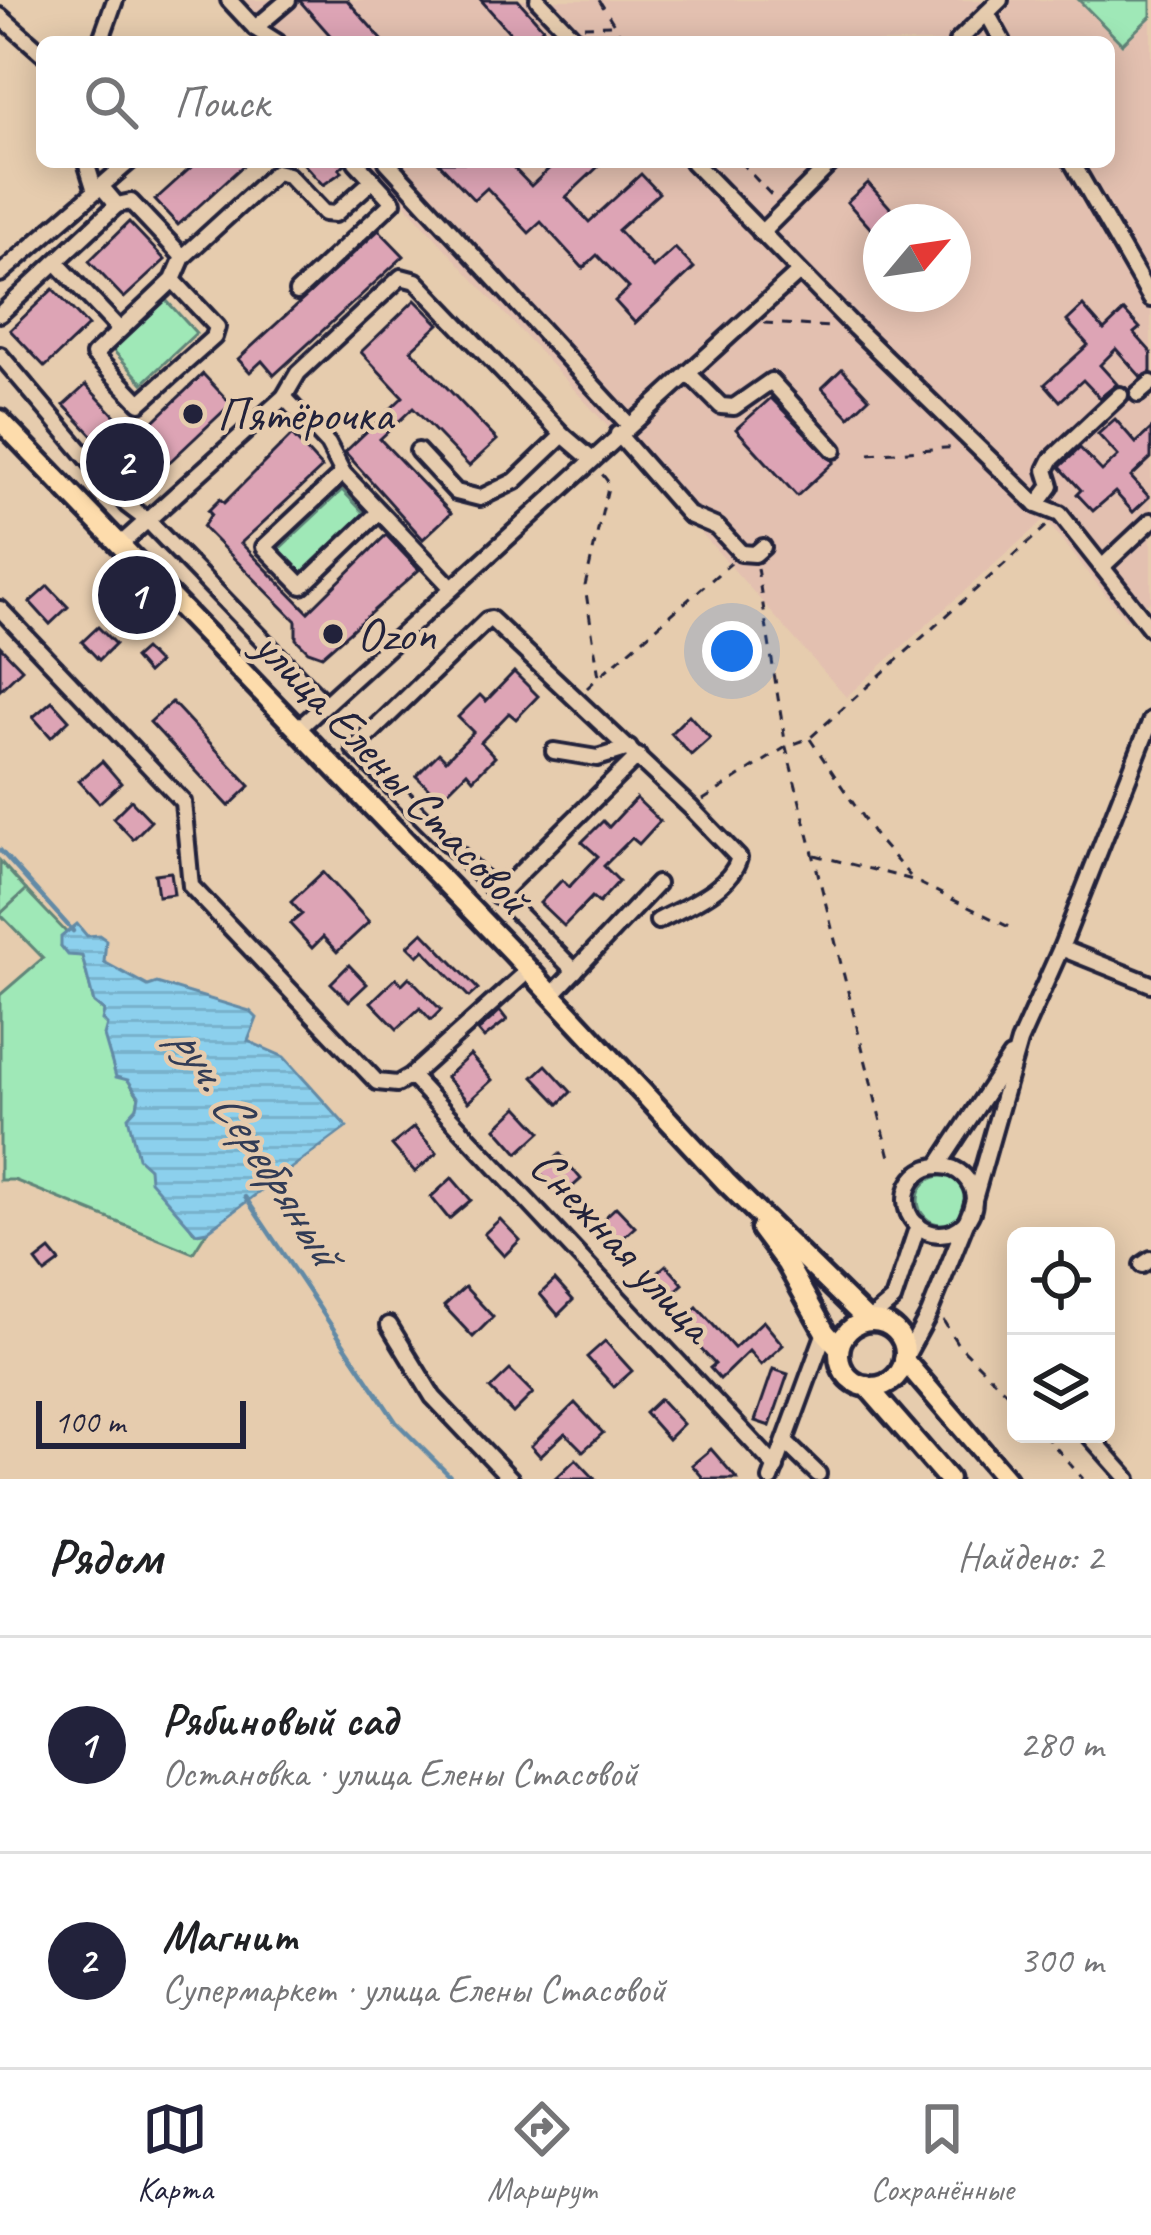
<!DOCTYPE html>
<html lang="ru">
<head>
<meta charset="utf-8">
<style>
  :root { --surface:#fff; --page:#f2f2f2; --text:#202124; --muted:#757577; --line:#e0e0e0; --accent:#22223b }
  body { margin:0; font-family:Caveat,sans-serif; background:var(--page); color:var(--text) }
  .controls { position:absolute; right:36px; bottom:36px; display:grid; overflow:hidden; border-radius:18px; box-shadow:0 6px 30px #0003 }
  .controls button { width:108px; height:108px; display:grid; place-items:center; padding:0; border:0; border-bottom:3px solid var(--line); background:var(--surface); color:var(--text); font:60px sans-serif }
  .compass { position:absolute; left:863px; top:204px; width:108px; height:108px; border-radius:50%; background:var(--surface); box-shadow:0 6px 30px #0003; rotate:61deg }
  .scale { position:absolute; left:36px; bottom:30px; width:210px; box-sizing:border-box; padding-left:12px; border:6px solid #22223b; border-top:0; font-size:33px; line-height:42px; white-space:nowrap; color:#22223b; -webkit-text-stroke:9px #e6ccae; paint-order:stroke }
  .you { position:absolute; left:732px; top:651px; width:42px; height:42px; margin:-30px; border:9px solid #fff; border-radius:50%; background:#1a73e8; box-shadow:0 0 0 18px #1a73e833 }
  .badge { display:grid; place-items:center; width:78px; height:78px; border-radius:50%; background:var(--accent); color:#fff; font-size:39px; font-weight:700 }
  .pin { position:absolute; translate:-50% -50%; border:6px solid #fff; box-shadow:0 3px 12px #0006 }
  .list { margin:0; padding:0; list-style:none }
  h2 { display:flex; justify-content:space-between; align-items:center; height:156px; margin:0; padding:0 48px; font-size:51px }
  h2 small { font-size:39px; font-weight:400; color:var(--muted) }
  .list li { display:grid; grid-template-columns:78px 1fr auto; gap:36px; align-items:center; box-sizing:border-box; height:216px; padding:0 48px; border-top:3px solid var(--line) }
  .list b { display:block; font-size:45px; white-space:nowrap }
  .list p { margin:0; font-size:39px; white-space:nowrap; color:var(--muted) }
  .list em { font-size:39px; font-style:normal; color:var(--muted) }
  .icon { flex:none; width:66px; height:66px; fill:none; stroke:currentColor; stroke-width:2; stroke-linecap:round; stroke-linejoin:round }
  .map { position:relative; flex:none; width:1151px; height:1479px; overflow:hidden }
  .search { position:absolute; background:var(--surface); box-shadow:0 6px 30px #0003; left:36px; right:36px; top:36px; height:132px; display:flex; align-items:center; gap:30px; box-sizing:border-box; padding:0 42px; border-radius:18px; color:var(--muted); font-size:45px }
  .sheet { height:588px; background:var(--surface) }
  nav { display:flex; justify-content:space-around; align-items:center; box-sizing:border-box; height:168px; border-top:3px solid var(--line); background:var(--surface); font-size:33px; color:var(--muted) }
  nav a { display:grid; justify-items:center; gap:6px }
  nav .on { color:var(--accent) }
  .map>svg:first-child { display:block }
  .built { fill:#e3c0b0; fill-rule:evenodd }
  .green { fill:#9fe8b7; stroke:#608579; stroke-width:3 }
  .forest { fill:url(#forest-firs); stroke:#608579; stroke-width:3 }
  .water { fill:url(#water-rules); stroke:#628aa6; stroke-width:3 }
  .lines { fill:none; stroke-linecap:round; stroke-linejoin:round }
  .stream { stroke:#628aa6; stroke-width:4.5 }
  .building { fill:#dda4b5; stroke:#22223b; stroke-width:3 }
  .minor-casing { stroke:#22223b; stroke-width:22 }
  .major-casing { stroke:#22223b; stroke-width:27 }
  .path { stroke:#22223b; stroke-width:3; stroke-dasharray:9 9; stroke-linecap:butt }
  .minor { stroke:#e6ccae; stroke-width:14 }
  .major { stroke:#fddcac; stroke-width:18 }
  .poi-dot { fill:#22223b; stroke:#e6ccae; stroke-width:4.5 }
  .labels { text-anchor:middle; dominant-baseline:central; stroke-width:9; stroke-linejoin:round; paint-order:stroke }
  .poi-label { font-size:48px; fill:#22223b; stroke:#e6ccae; text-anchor:start }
  .street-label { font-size:48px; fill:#22223b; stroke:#e6ccae }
  .water-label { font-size:51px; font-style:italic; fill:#323c56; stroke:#e6ccae }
</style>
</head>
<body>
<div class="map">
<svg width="1151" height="1479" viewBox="0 0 1151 1479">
  <defs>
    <pattern id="forest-firs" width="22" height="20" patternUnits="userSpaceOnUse" patternTransform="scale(3)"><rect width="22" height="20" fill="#9fe8b7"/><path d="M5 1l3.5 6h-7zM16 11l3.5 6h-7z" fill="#89c79e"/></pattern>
    <pattern id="water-rules" width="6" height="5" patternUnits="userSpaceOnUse" patternTransform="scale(3)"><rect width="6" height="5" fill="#8cd0ed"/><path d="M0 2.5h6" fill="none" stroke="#78b2cc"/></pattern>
  </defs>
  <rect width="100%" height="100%" fill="#e6ccae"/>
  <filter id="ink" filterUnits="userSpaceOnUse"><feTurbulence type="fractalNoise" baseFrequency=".00833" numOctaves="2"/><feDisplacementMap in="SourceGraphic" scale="24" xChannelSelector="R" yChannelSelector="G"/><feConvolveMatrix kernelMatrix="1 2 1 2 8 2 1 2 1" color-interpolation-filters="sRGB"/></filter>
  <g filter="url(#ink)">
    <path class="built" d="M216,0H1151V600L1126,620L1045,519L846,697L602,420L366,162H1109V42H255ZM881,222H953V294H881Z"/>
    <g class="green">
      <polygon points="1079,0 1151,0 1151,16 1122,44"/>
      <polygon points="166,300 196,333 143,383 113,350"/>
      <polygon points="342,490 364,513 300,574 278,550"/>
      <polygon points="26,890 66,932 61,946 68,954 82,956 94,1003 104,1011 128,1080 139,1097 137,1107 149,1168 195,1233 207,1231 193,1253 14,1180 0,1180 0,995 43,958 0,914"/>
      <circle cx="942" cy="1200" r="24"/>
    </g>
    <polygon class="forest" points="0,861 26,890 0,914"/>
    <polygon class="water" points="77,924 87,936 99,935 106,940 104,962 148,986 157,983 250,1011 257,1018 248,1041 284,1057 347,1127 207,1231 196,1233 150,1181 149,1168 138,1158 128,1117 137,1107 139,1096 128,1080 116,1077 104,1036 107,1025 102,1020 104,1011 94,1003 82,956 68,955 61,946 61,937"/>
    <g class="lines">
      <g class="stream">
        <polyline points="0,850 73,931"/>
        <polyline points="245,1197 396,1422 453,1479"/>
      </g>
    </g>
    <g class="building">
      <polygon points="299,0 347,0 384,42 336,42"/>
      <polygon points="481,0 518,0 543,28 528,42 518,42"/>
      <polygon points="197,162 247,162 178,225 155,200"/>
      <polygon points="302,162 345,162 345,164 339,169 342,172 323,185"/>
      <polygon points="438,162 508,162 531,186 556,162 603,162 566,197 589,222 641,174 659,193 618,230 653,268 675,248 694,268 635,323 615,301 629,288 597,255 583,268 541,222 529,233 487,188 474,200"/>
      <polygon points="868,183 903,222 881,222 881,240 847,202"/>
      <polygon points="129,222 165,260 124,298 89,261"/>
      <polygon points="379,230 404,256 274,375 262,361 250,372 238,359"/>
      <polygon points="53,289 88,326 45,367 10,330"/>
      <polygon points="415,300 439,324 411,350 497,440 469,466 413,408 380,439 451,513 423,539 345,452 403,397 361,352"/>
      <polygon points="1083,306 1104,330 1124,311 1140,328 1134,333 1151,352 1151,372 1141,377 1116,349 1100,365 1117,384 1100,398 1083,380 1060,401 1045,384 1088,345 1067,321"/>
      <polygon points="842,369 869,398 849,417 822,388"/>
      <polygon points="203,374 231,404 142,488 64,405 86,385 136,438"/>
      <polygon points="771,398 834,462 797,496 736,429"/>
      <polygon points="1115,419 1136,443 1151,429 1151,458 1131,477 1149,497 1133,512 1115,492 1093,511 1077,494 1081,490 1060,467 1080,448 1102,471 1118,456 1098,434"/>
      <polygon points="292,435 322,468 241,543 308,612 386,535 419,570 322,656 308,651 296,639 296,621 203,527 211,514 208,511 220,499 224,503"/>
      <polygon points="48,586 68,607 50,624 30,602"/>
      <polygon points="98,627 115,644 99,660 82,642"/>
      <polygon points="0,646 22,669 0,690"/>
      <polygon points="144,649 158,663 147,673 134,658"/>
      <polygon points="514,672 538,696 516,719 509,713 481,742 495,757 473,779 467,772 440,799 416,776 439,753 446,760 473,732 458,717 480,695 486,701"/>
      <polygon points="52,701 69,720 51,737 33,717"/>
      <polygon points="172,702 250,786 229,806 150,722"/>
      <polygon points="689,715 710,738 691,755 671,733"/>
      <polygon points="102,761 121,783 99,803 79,781"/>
      <polygon points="636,798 660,821 639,844 632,838 604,866 619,881 599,903 592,897 564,926 540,903 562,880 569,887 598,856 582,842 603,821 609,827"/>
      <polygon points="131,800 151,821 133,839 113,818"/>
      <polygon points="171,872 174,894 158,896 155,874"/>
      <polygon points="323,872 369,922 337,952 323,937 312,948 290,924 302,914 291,902"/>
      <polygon points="423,932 478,989 469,997 424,950 418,956 408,946"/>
      <polygon points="349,965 367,984 349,1001 331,983"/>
      <polygon points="409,977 441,1010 431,1020 420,1008 397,1029 371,1002 396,978 402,984"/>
      <polygon points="500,1011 507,1020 484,1038 478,1031"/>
      <polygon points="470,1055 492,1080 468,1102 446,1077"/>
      <polygon points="546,1065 571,1092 559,1104 533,1077"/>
      <polygon points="518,1107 541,1132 518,1153 496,1128"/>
      <polygon points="414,1127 437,1153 415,1172 392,1145"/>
      <polygon points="560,1154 581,1179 561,1197 539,1172"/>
      <polygon points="452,1178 471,1200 449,1219 431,1197"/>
      <polygon points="616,1207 635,1227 616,1244 598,1224"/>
      <polygon points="500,1219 520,1240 504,1256 484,1234"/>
      <polygon points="50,1250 60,1262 45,1273 36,1261"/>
      <polygon points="666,1265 683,1284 666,1299 649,1280"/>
      <polygon points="555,1280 573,1300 558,1315 540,1294"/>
      <polygon points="465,1287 493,1317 473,1337 444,1306"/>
      <polygon points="697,1307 734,1348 763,1321 783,1345 761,1365 749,1351 720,1379 710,1368 715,1364 678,1325"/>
      <polygon points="605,1341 632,1371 614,1387 587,1357"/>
      <polygon points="773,1369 788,1374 770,1426 755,1421"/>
      <polygon points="510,1370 533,1393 513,1413 490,1389"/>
      <polygon points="660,1399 683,1424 668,1439 645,1413"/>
      <polygon points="575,1403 603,1433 583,1451 565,1433 540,1456 531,1446"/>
      <polygon points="711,1449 737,1479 704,1479 692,1465"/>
      <polygon points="576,1459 595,1479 555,1479"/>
    </g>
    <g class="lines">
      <g class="minor-casing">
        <g id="minor">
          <polyline points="229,0 255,28 277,42"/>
          <polyline points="538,0 578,42"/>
          <polyline points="987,13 1003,42"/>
          <polyline points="0,16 42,53"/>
          <polyline points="255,28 288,0"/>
          <polyline points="100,42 115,0"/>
          <polyline points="957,42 1000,0"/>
          <polyline points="86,162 95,191"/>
          <polyline points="387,162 629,425"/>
          <polyline points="693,162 855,328 1037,505 1060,514 1151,629"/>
          <polyline points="1072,162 1151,299"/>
          <polyline points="101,186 117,205 131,202 183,257 276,172 288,175 324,213 335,214 373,180"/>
          <polyline points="761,233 832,162"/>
          <polyline points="56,262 119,329"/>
          <polyline points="0,274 129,162"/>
          <polyline points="173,280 217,327 214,337 140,403 94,355 173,280 183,257"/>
          <polyline points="297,292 393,202 356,162"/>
          <polyline points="0,314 117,205"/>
          <polyline points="0,355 127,505 148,521 325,704"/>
          <polyline points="688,373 721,406 734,407 771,381 834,450"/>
          <polyline points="1138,394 1151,383"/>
          <polyline points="284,397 328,444 343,473 451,587"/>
          <polyline points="618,434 689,515 717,527 741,553 755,554 763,547"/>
          <polyline points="418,451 456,492 480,498 515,481 563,435"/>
          <polyline points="343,473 264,547 302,586 379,512"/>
          <polyline points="1037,505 1051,486 1046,470 1051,460 1120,395"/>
          <polyline points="121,544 284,397 298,373 401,277 416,281 563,435 591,459"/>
          <polyline points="1102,567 1151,521"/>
          <polyline points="0,609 183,802 191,886 377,1082 397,1084 411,1076 529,970"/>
          <polyline points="298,729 799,272"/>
          <polyline points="554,751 597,758 629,748"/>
          <polyline points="497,896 638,756"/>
          <polyline points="1061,948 1151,984"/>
          <path d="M575,971L354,749L487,620L491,619L691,808L739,858C730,890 686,906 658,921"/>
          <polyline points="552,995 657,884"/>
          <polyline points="411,1076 776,1467"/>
          <polyline points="938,1166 1010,1057"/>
          <circle cx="940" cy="1200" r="34"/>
          <polyline points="1142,1265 1151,1259"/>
          <polyline points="868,1321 893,1300 918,1225"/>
          <polyline points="389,1325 433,1397 511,1479"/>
          <polyline points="904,1360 929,1314 971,1210 1019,1042 1061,948 1151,720"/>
          <polyline points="1088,1434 1128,1479"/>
          <polyline points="786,1443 818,1474"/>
          <polyline points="771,1479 825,1332"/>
        </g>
      </g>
      <g class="major-casing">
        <g id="major">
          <polyline points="0,420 513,953 726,1182 868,1321"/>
          <polyline points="761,1229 787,1264 825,1332 839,1348"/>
          <circle cx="872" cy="1354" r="33"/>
          <polyline points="904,1360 1006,1479"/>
          <polyline points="867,1386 948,1479"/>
        </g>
      </g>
      <g class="path">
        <polyline points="599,0 625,42"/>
        <polyline points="584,26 610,25"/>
        <polyline points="740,162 776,200"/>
        <polyline points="764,323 832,327"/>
        <polyline points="869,454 958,447"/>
        <polyline points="757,568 786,747 891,1161"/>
        <polyline points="602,674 731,563"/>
        <polyline points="587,688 599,677 585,586 609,483 599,470"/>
        <polyline points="810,739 876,837 910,876"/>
        <polyline points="703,800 786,747 810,738 1050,523"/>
        <polyline points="815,855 913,880 1009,927"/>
        <polyline points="943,1320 957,1343 1016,1402"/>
        <polyline points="1044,1434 1083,1479"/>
      </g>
      <use href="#minor" class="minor"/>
      <use href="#major" class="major"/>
    </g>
  </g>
  <g class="poi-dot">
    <circle cx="193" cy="414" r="12"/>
    <circle cx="333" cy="634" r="12"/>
  </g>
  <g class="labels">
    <g class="poi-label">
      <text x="217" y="414">Пятёрочка</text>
      <text x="357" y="634">Ozon</text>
    </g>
    <g class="street-label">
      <text transform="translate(393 772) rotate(46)">улица Елены Стасовой</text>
      <text transform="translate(622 1245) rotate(47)">Снежная улица</text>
    </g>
    <g class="water-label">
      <text transform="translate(257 1145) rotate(57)">руч. Серебряный</text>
    </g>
  </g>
</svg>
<div class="controls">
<button><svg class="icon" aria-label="locate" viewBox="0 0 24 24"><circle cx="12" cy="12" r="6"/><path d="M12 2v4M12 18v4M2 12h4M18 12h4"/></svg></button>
<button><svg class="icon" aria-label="layers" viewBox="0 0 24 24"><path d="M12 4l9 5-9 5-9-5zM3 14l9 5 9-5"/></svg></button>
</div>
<svg class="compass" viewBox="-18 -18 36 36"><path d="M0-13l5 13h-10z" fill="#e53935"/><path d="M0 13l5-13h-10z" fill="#757577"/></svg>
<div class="scale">100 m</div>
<div class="you"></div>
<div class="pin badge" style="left:137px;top:595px">1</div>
<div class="pin badge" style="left:125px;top:462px">2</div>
<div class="search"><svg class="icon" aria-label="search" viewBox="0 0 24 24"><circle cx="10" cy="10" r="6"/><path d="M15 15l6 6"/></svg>Поиск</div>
</div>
<section class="sheet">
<h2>Рядом<small>Найдено: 2</small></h2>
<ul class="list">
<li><span class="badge">1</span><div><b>Рябиновый сад</b><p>Остановка · улица Елены Стасовой</p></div><em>280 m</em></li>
<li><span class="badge">2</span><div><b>Магнит</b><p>Супермаркет · улица Елены Стасовой</p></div><em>300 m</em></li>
</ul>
</section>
<nav>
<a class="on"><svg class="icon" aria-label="map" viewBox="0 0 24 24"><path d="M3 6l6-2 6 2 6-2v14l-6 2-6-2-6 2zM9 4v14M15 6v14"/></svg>Карта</a>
<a><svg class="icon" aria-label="directions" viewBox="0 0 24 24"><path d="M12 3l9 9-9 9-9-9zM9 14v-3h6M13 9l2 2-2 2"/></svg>Маршрут</a>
<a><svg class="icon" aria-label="saved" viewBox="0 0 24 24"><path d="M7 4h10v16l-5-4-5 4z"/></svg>Сохранённые</a>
</nav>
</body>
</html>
